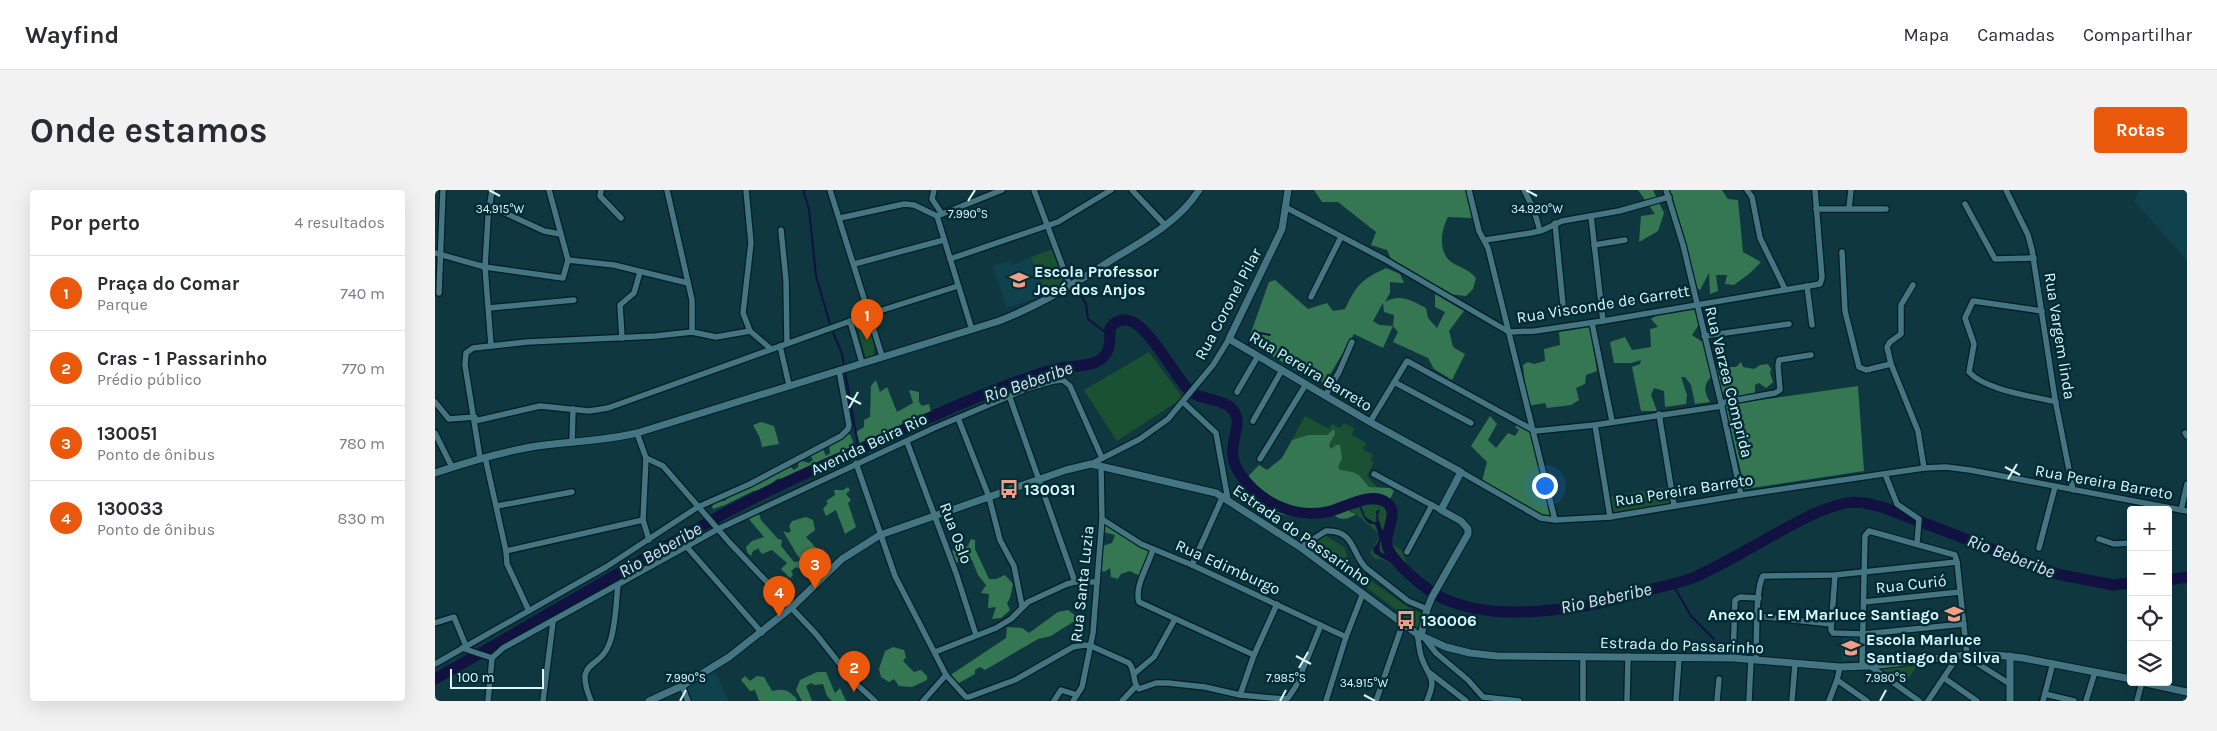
<!DOCTYPE html>
<html lang="pt">
<head>
<meta charset="utf-8">
<style>
  :root { --surface:#fff; --page:#f2f2f3; --text:#2b2b33; --muted:#7c7c81; --line:#e1e1e2; --accent:#ea580c }
  body { margin:0; font-family:Karla,sans-serif; background:var(--page); color:var(--text) }
  .controls { position:absolute; right:15px; bottom:15px; display:grid; overflow:hidden; border-radius:5px; box-shadow:0 5px 20px #0002 }
  .controls button { width:45px; height:45px; display:grid; place-items:center; padding:0; border:0; border-bottom:1px solid var(--line); background:var(--surface); color:var(--text); font:25px sans-serif }
  .scale { position:absolute; left:15px; bottom:12px; width:94px; box-sizing:border-box; padding-left:5px; border:2px solid #ddf7fe; border-top:0; font-size:14px; line-height:18px; white-space:nowrap; color:#ddf7fe; -webkit-text-stroke:4px #032d36; paint-order:stroke }
  .you { position:absolute; left:1109px; top:295px; width:18px; height:18px; margin:-12px; border:4px solid #fff; border-radius:50%; background:#1a73e8; box-shadow:0 0 0 8px #1a73e833 }
  .badge { display:grid; place-items:center; width:32px; height:32px; border-radius:50%; background:var(--accent); color:#fff; font-size:16px; font-weight:700 }
  .pin { position:absolute; translate:-50% -41px; filter:drop-shadow(0 1px 2px #0008) }
  .pin::after { content:''; position:absolute; top:26px; width:18px; height:15px; background:inherit; clip-path:polygon(0 0,100% 0,50% 100%) }
  .list { margin:0; padding:0; list-style:none }
  h2 { display:flex; justify-content:space-between; align-items:center; height:65px; margin:0; padding:0 20px; font-size:21px }
  h2 small { font-size:16px; font-weight:400; color:var(--muted) }
  .list li { display:grid; grid-template-columns:32px 1fr auto; gap:15px; align-items:center; box-sizing:border-box; height:75px; padding:0 20px; border-top:1px solid var(--line) }
  .list b { display:block; font-size:19px; white-space:nowrap }
  .list p { margin:0; font-size:16px; white-space:nowrap; color:var(--muted) }
  .list em { font-size:16px; font-style:normal; color:var(--muted) }
  .icon { flex:none; width:28px; height:28px; fill:none; stroke:currentColor; stroke-width:2; stroke-linecap:round; stroke-linejoin:round }
  .map { position:relative; flex:none; width:1752px; height:511px; overflow:hidden; border-radius:5px }
  header { display:flex; align-items:center; gap:30px; box-sizing:border-box; height:70px; padding:0 25px; background:var(--surface); border-bottom:1px solid var(--line) }
  header strong { font-size:24px }
  nav { display:flex; gap:28px; margin-inline-start:auto; font-size:18px }
  .intro { display:flex; align-items:center; justify-content:space-between; box-sizing:border-box; height:120px; padding:0 30px }
  h1 { margin:0; font-size:35px }
  .button { padding:12px 22px; border-radius:5px; background:var(--accent); color:#fff; font-size:18px; font-weight:700 }
  main { display:flex; gap:30px; padding:0 30px }
  aside { flex:1; background:var(--surface); border-radius:5px; box-shadow:0 5px 20px #0002 }
  .map>svg:first-child { display:block }
  .built { fill:#10424e }
  .green { fill:#1a5133 }
  .forest { fill:#357752; fill-rule:evenodd }
  .water { fill:#111142 }
  .lines { fill:none; stroke-linecap:round; stroke-linejoin:round }
  .stream { stroke:#111142; stroke-width:2 }
  .river { stroke:#111142; stroke-width:11 }
  .minor-casing { stroke:#031d23; stroke-width:8 }
  .tertiary-casing { stroke:#031d23; stroke-width:9 }
  .minor { stroke:#437582; stroke-width:5.5 }
  .tertiary { stroke:#437582; stroke-width:7 }
  .ticks { fill:none; stroke:#ddf7fe; stroke-width:2 }
  .labels { text-anchor:middle; dominant-baseline:central; stroke-width:5; stroke-linejoin:round; paint-order:stroke }
  .poi-label { font-size:16px; font-weight:bold; fill:#ddf7fe; stroke:#032d36; text-anchor:start }
  .street-label { font-size:16px; fill:#ddf7fe; stroke:#032d36 }
  .water-label { font-size:18px; font-style:italic; fill:#dde1f3; stroke:#032d36 }
  .ticks-label { font-size:12px; text-anchor:middle; fill:#ddf7fe; stroke:#032d36; stroke-width:5; stroke-linejoin:round; paint-order:stroke }
</style>
</head>
<body>
<header>
<strong>Wayfind</strong>
<nav><a>Mapa</a><a>Camadas</a><a>Compartilhar</a></nav>
</header>
<div class="intro"><h1>Onde estamos</h1><a class="button">Rotas</a></div>
<main>
<aside>
<h2>Por perto<small>4 resultados</small></h2>
<ul class="list">
<li><span class="badge">1</span><div><b>Praça do Comar</b><p>Parque</p></div><em>740 m</em></li>
<li><span class="badge">2</span><div><b>Cras - 1 Passarinho</b><p>Prédio público</p></div><em>770 m</em></li>
<li><span class="badge">3</span><div><b>130051</b><p>Ponto de ônibus</p></div><em>780 m</em></li>
<li><span class="badge">4</span><div><b>130033</b><p>Ponto de ônibus</p></div><em>830 m</em></li>
</ul>
</aside>
<div class="map">
<svg width="1752" height="511" viewBox="0 0 1752 511">
  <rect width="100%" height="100%" fill="#0f3740"/>
  <g class="built">
    <polygon points="1704,0 1752,0 1752,70 1699,11"/>
    <polygon points="596,67 610,104 603,110 601,108 572,118 558,76 575,71 577,75"/>
    <polygon points="1525,417 1526,429 1513,432 1512,419"/>
    <polygon points="1408,445 1426,446 1424,470 1406,471"/>
    <polygon points="280,482 294,511 257,511 252,498"/>
  </g>
  <g class="green">
    <polygon points="618,59 631,94 610,104 596,67"/>
    <polygon points="429,131 433,133 439,154 439,166 431,169 422,135"/>
    <polygon points="714,162 748,208 682,251 649,200"/>
    <polygon points="870,226 894,239 897,234 905,238 909,233 919,238 917,245 931,253 928,259 938,265 935,270 939,272 932,286 943,298 934,297 924,285 918,282 905,280 902,277 900,258 896,259 894,255 900,244 896,241 892,245 873,245 857,250"/>
    <polygon points="1233,297 1236,313 1179,324 1176,306"/>
    <path d="M942,305L955,309V313L959,317L956,323L961,329L954,352L968,362L971,372L979,385L967,380L957,369L945,361V350L948,343L943,329L945,321L943,320L940,333L930,327L927,317H918L920,319L924,316L927,325L934,334H940C942,337 945,341 945,345C945,352 937,360 944,366C947,369 951,370 955,372C961,376 988,396 990,401C974,393 960,368 940,369L935,363L945,345L921,324L913,320L923,309Z"/>
    <polygon points="890,345 910,358 915,376 973,417 985,423 988,427 985,436 981,438 959,418 907,379 899,378 878,364 878,351"/>
    <polygon points="1483,474 1468,497 1443,479 1444,478"/>
  </g>
  <g class="forest">
    <path d="M879,0H1031L1037,28L1013,27C1006,40 1003,60 1015,71C1023,78 1032,77 1041,88L1038,99L1031,106L1013,104L957,71L952,60L936,55L941,42L903,12H887Z"/>
    <polygon points="1203,0 1218,0 1229,23 1223,41 1204,52 1206,26 1220,24"/>
    <polygon points="1230,0 1287,0 1293,9 1303,10 1308,62 1326,72 1315,83 1299,95 1290,94 1292,85 1281,85 1283,101 1275,104 1274,83 1265,100 1260,97"/>
    <path d="M951,78L965,84L969,93L955,92V103L950,112C965,103 978,111 991,118L993,128L1002,138L1010,122L1000,117V104L1029,121L1014,141L1018,157L1030,164L1017,190L999,179L993,168L958,152L963,142L958,136L948,158L919,144L890,193L870,186L813,151L834,92L840,90L873,119L892,113L898,121L910,119C922,94 926,90 951,78ZM948,113L949,122L959,125L958,136L944,135L938,131Z"/>
    <path d="M1262,116L1263,136L1257,145L1269,153L1277,186C1268,194 1269,202 1275,212L1260,214L1256,195L1250,187H1246L1252,205L1251,214L1230,217L1229,201L1219,198L1216,205L1222,221H1206L1197,177L1205,174L1206,170L1196,173H1179L1175,152L1190,147L1197,160L1216,157L1215,139L1223,137L1216,129L1222,125Z"/>
    <polygon points="1155,137 1162,181 1151,185 1150,194 1141,198 1144,210 1136,215 1112,218 1110,213 1092,216 1088,175 1093,172 1099,174 1110,171 1109,159 1125,155 1124,142"/>
    <polygon points="1306,172 1308,177 1319,179 1325,175 1333,174 1336,179 1335,183 1338,192 1331,198 1324,193 1320,195 1320,205 1294,210 1293,204 1288,204 1282,196 1279,185 1284,177 1301,177"/>
    <polygon points="441,190 445,202 452,197 462,222 478,213 474,200 484,202 484,212 487,216 494,214 496,222 478,227 460,240 426,257 421,242 429,237 429,230 435,227 436,196"/>
    <polygon points="1423,196 1429,281 1310,299 1290,215"/>
    <polygon points="1055,226 1062,234 1053,250 1061,258 1073,243 1080,246 1084,240 1080,237 1084,233 1097,242 1115,326 1108,326 1047,291 1052,272 1036,256"/>
    <polygon points="326,232 339,236 344,254 327,257 325,248 318,235"/>
    <path d="M899,239L900,244L894,255L896,259L901,255H905L907,268L903,277L905,280L918,282L924,285L934,297L955,298L959,301L955,309C938,304 927,304 913,318L915,322L921,324C913,330 904,331 897,323L871,329L845,324L842,327L832,322L835,316L825,313L806,294L824,275L832,280L847,268L857,250L873,245H892Z"/>
    <polygon points="415,244 418,252 418,261 356,287 342,289 328,300 318,301 290,315 278,319 277,316 283,311 290,311 294,306 354,275 359,280 363,277 364,270 374,273 378,270 374,263 388,259 391,266 395,263 394,254"/>
    <polygon points="413,297 415,300 411,304 416,310 413,313 421,337 410,344 401,320 391,326 388,319 393,313 391,311 400,305 399,300 408,300"/>
    <polygon points="322,324 324,324 326,330 343,349 347,350 346,356 359,372 366,371 370,376 365,379 361,377 356,381 358,385 355,388 346,379 352,373 337,360 327,364 324,360 324,358 318,361 316,366 312,362 311,357 317,351 329,347 313,328"/>
    <polygon points="371,327 378,330 380,340 371,347 384,361 376,368 371,366 364,368 348,341 353,343 356,341 354,336 357,331"/>
    <polygon points="669,333 715,362 705,386 695,381 686,384 683,389 676,387 675,378 669,382 665,379 667,356 677,353 680,345 668,342"/>
    <polygon points="536,349 540,350 540,359 554,389 561,389 570,385 578,394 575,408 572,413 575,420 566,428 557,429 561,417 553,418 554,404 546,403 551,395 543,385 537,370 520,373 513,362 533,356"/>
    <polygon points="633,420 641,426 641,430 616,446 603,449 550,480 545,477 540,480 540,484 522,494 514,486 571,448 572,437 587,438 594,443 623,422"/>
    <polygon points="458,457 469,460 471,467 468,471 479,482 486,480 492,486 492,490 477,497 464,496 459,489 454,492 446,487 444,479 450,461"/>
    <polygon points="382,482 391,482 400,503 405,498 411,511 397,511 392,506 388,494 380,495 376,493 371,496 377,511 367,511 361,500 365,490"/>
    <path d="M310,486L315,491L322,486L329,487L337,501C350,498 353,500 362,509L361,511H324L320,500L315,501L306,490Z"/>
  </g>
  <path class="water" d="M926,316L930,327L940,333L942,331L941,321L945,320L942,325L949,345C946,351 942,356 946,363L953,365L955,369L968,372L967,380L974,382L997,397L995,401L990,400L960,375L939,363L938,358C947,351 944,344 940,334C928,333 929,325 925,317L916,319Z"/>
  <g class="lines">
    <g class="stream">
      <polyline points="368,0 374,19 381,86 395,134"/>
      <polyline points="701,0 729,29"/>
      <polyline points="623,57 626,63"/>
      <polyline points="839,63 845,51"/>
      <polyline points="630,75 637,91"/>
      <polyline points="640,95 651,114 653,129 675,146"/>
      <polyline points="398,142 407,164 424,261"/>
      <polyline points="799,147 820,103"/>
      <polyline points="813,155 825,143 835,145"/>
      <polyline points="1237,393 1256,426 1279,449"/>
      <polyline points="1539,469 1567,469"/>
      <polyline points="1496,473 1514,471"/>
      <polyline points="1608,498 1614,477"/>
      <polyline points="1604,511 1605,507"/>
    </g>
    <g class="river">
      <polyline points="1733,390 1752,387"/>
      <path d="M0,489C94,436 187,380 281,328C350,290 425,260 496,227C536,209 578,191 620,179C634,175 652,178 665,170C676,162 675,150 675,138C702,103 739,190 756,202C768,211 792,208 800,223C809,238 787,258 805,284C825,313 861,330 896,321C911,317 937,301 952,313C965,323 949,342 952,355C955,370 987,396 1000,404C1043,429 1102,423 1150,416C1171,413 1192,405 1213,400C1228,396 1246,393 1260,387C1293,372 1325,352 1357,335C1372,327 1389,318 1407,314C1421,310 1436,314 1450,318L1622,384L1678,395L1696,393"/>
    </g>
    <g class="minor-casing">
      <g id="minor">
        <polyline points="166,0 165,6 186,28"/>
        <polyline points="232,0 257,110 257,142"/>
        <polyline points="311,0 316,53 308,123 315,141 336,159"/>
        <polyline points="395,0 447,166"/>
        <polyline points="499,0 497,9 507,24"/>
        <polyline points="599,0 635,96"/>
        <polyline points="697,0 730,35"/>
        <polyline points="1034,0 1044,41 1053,58 1120,330"/>
        <polyline points="1089,0 1099,20 1105,41"/>
        <polyline points="1231,0 1248,55 1286,213 1306,305"/>
        <polyline points="1312,0 1317,7 1325,48 1350,99"/>
        <polyline points="1571,0 1593,45 1597,60 1620,209 1638,300"/>
        <polyline points="1530,14 1560,69 1599,68"/>
        <polyline points="55,16 109,41 125,44"/>
        <polyline points="852,18 949,69 1074,142 1100,141 1168,131 1385,94 1387,88 1380,0"/>
        <polyline points="1414,18 1416,0"/>
        <polyline points="1381,19 1451,19"/>
        <polyline points="502,26 537,140"/>
        <polyline points="502,26 567,0"/>
        <polyline points="1156,26 1168,131"/>
        <polyline points="405,28 469,14 479,15 502,26"/>
        <polyline points="1120,33 1128,115"/>
        <polyline points="346,40 351,90 352,153"/>
        <polyline points="1050,50 1096,43 1108,40 1127,31 1184,21 1234,7"/>
        <polyline points="1159,55 1190,50"/>
        <polyline points="1407,62 1410,121 1424,177 1431,180 1456,174"/>
        <polyline points="0,63 50,77 128,88 133,70 114,0"/>
        <polyline points="515,69 623,32 676,0"/>
        <polyline points="133,70 179,75 253,93"/>
        <polyline points="419,74 509,50"/>
        <polyline points="1478,95 1466,115 1466,144 1455,152 1452,157 1456,174 1483,241 1489,278"/>
        <polyline points="1372,96 1377,135"/>
        <polyline points="4,103 8,0"/>
        <polyline points="876,107 906,47"/>
        <polyline points="54,118 139,110"/>
        <path d="M1607,121L1538,111L1530,128L1539,154L1534,182C1550,200 1597,206 1621,212"/>
        <polyline points="415,131 427,173"/>
        <polyline points="1157,133 1177,231"/>
        <polyline points="1269,146 1354,134"/>
        <polyline points="187,148 185,115 199,103 205,82"/>
        <polyline points="56,155 50,77 53,27 57,0"/>
        <polyline points="345,156 354,195"/>
        <polyline points="959,192 1036,233"/>
        <polyline points="802,202 823,166"/>
        <polyline points="890,206 904,182 917,152"/>
        <polyline points="575,208 640,392"/>
        <polyline points="0,212 14,229 40,227"/>
        <polyline points="748,212 781,243 793,310"/>
        <polyline points="1286,213 1340,203 1345,200 1343,176 1344,170 1376,165"/>
        <polyline points="1224,224 1239,315"/>
        <polyline points="523,228 554,307 565,350 579,376 587,416"/>
        <polyline points="40,231 105,216 154,221 173,218 435,124 523,96"/>
        <polyline points="818,231 847,180"/>
        <polyline points="935,232 972,171 1100,241 1160,235 1287,216"/>
        <polyline points="1160,235 1175,327"/>
        <polyline points="0,243 17,277"/>
        <polyline points="202,243 211,268 208,330 214,350"/>
        <polyline points="1750,243 1752,246"/>
        <polyline points="472,252 521,383 541,445"/>
        <polyline points="137,253 138,219"/>
        <polyline points="50,267 71,361 72,374 94,421"/>
        <polyline points="45,268 30,175 31,163 38,158 92,152 221,146 257,142 281,147 315,141"/>
        <polyline points="211,268 228,276 295,353 381,444 419,492 440,511"/>
        <polyline points="825,269 871,194"/>
        <path d="M421,273L460,386L511,485L531,507H534L580,490L638,457L649,455L656,456L694,473C701,481 697,493 704,499L721,493H733L770,497L805,505L849,509L853,508L861,496L886,435"/>
        <polyline points="656,274 705,249 733,229 778,175 794,149"/>
        <polyline points="1026,282 1106,328 1120,330 1175,327 1306,305 1489,278 1511,277 1535,280 1752,321"/>
        <polyline points="939,284 1006,320"/>
        <polyline points="1450,284 1462,314 1484,329 1482,353"/>
        <polyline points="62,316 137,302"/>
        <polyline points="1746,320 1752,294"/>
        <polyline points="667,329 706,354 757,375 911,447"/>
        <polyline points="1664,349 1679,354 1696,353"/>
        <polyline points="251,356 327,443"/>
        <path d="M865,357L891,341C920,340 916,363 931,378L973,411L992,419"/>
        <polyline points="1604,358 1620,297"/>
        <path d="M718,359C714,375 699,396 704,412L819,465"/>
        <polyline points="71,361 208,330"/>
        <polyline points="972,362 997,315"/>
        <polyline points="876,365 877,350"/>
        <polyline points="757,375 788,306"/>
        <polyline points="1400,385 1396,440 1398,443 1429,444 1529,434"/>
        <polyline points="1429,412 1525,402"/>
        <polyline points="1323,426 1396,434"/>
        <polyline points="0,433 19,427 31,456"/>
        <path d="M982,444C984,452 984,461 987,469C995,490 1002,486 992,511"/>
        <polyline points="991,450 1001,463 1033,490 1048,507 1084,511"/>
        <polyline points="27,458 57,468"/>
        <polyline points="500,462 561,438 576,429 593,412 632,394 640,392 662,392"/>
        <polyline points="1529,465 1575,494"/>
        <polyline points="1298,468 1300,410 1305,407 1324,408"/>
        <path d="M1321,470C1322,451 1320,399 1328,386L1400,385L1522,372"/>
        <polyline points="0,474 171,377 263,317 315,294 406,246 413,239 414,235 404,180"/>
        <polyline points="1427,476 1430,346 1434,341 1520,365 1522,372 1532,465"/>
        <polyline points="1435,476 1484,511"/>
        <polyline points="700,483 719,467 740,429"/>
        <polyline points="995,483 1031,511"/>
        <polyline points="1509,488 1542,511"/>
        <polyline points="1402,490 1432,511"/>
        <polyline points="247,496 253,511"/>
        <polyline points="1610,504 1639,511"/>
        <polyline points="805,505 819,465 842,414"/>
        <polyline points="53,511 57,468 68,458 283,339 499,238 591,199 618,191 628,190 635,196 667,268"/>
        <polyline points="108,511 118,432"/>
        <path d="M156,511C138,467 165,482 175,452C181,434 181,413 183,395"/>
        <polyline points="488,511 511,485"/>
        <polyline points="619,511 626,500 642,505"/>
        <polyline points="638,511 647,497 658,443 667,329 666,276"/>
        <polyline points="687,511 701,496"/>
        <polyline points="891,511 911,447 928,403"/>
        <polyline points="941,511 968,433"/>
        <polyline points="1148,511 1148,466"/>
        <polyline points="1192,511 1193,466"/>
        <polyline points="1241,511 1244,468"/>
        <polyline points="1282,511 1284,489"/>
        <polyline points="1314,511 1316,469"/>
        <polyline points="1357,511 1360,474"/>
        <polyline points="1394,511 1402,490 1405,477"/>
        <polyline points="1493,511 1523,466"/>
        <polyline points="1608,511 1618,473"/>
        <polyline points="1651,511 1660,482"/>
        <polyline points="1702,511 1707,492"/>
      </g>
    </g>
    <g class="tertiary-casing">
      <g id="tertiary">
        <polyline points="853,0 847,39 794,149 935,232 1026,282 1006,320 1026,331 1033,339 1033,344 997,407 992,419 986,446"/>
        <path d="M0,283C32,272 63,263 96,257C132,251 165,252 202,243L564,131C605,115 641,93 678,69C708,51 745,31 764,0"/>
        <polyline points="1575,466 1575,511"/>
        <polyline points="1706,492 1752,502"/>
        <polyline points="214,511 247,496 294,467 356,418 407,369 445,345 631,280 656,274 781,303 865,357 982,444 1011,457 1035,463 1062,466 1298,468 1405,477 1435,476 1532,465 1561,465 1588,468 1696,489"/>
      </g>
    </g>
    <use href="#minor" class="minor"/>
    <use href="#tertiary" class="tertiary"/>
  </g>
  <path class="ticks" d="M54,0L65,6M1091,0L1102,6M533,11L540,0M411,206L426,214M414,218L423,202M1570,277L1585,285M1573,289L1582,274M861,466L876,474M864,478L873,462M929,505L940,511M245,511L251,500M845,511L851,500M1445,511L1451,500"/>
  <defs>
    <g id="school-bare" transform="scale(1.5)"><path d="M0-5L7-2L0 1L-7-2ZM-4 1L0 2.5L4 1V4Q0 6-4 4Z" fill="#f49e87" stroke="#032d36" stroke-width="2.5" paint-order="stroke"/></g>
    <g id="bus-bare" transform="scale(1.5)"><path d="M-5-6H5V4H4V6H2V4H-2V6H-4V4H-5ZM-3.5-4V0h7V-4ZM-3.5 1.2v1.5H-2V1.2ZM2 1.2v1.5H3.5V1.2Z" fill="#f49e87" stroke="#032d36" stroke-width="2.5" paint-order="stroke"/></g>
  </defs>
  <g fill-rule="evenodd">
    <use href="#school-bare" x="584" y="90"/>
    <use href="#bus-bare" x="574" y="299"/>
    <use href="#school-bare" x="1519" y="424"/>
    <use href="#bus-bare" x="971" y="430"/>
    <use href="#school-bare" x="1416" y="458"/>
  </g>
  <g class="labels">
    <g class="poi-label">
      <text x="599" y="81">Escola Professor<tspan x="599" dy="18">José dos Anjos</tspan></text>
      <text x="589" y="299">130031</text>
      <text x="1504" y="424" text-anchor="end">Anexo I - EM Marluce Santiago</text>
      <text x="986" y="430">130006</text>
      <text x="1431" y="449">Escola Marluce<tspan x="1431" dy="18">Santiago da Silva</tspan></text>
    </g>
    <g class="street-label">
      <text transform="translate(793 114) rotate(-62)">Rua Coronel Pilar</text>
      <text transform="translate(1168 114) rotate(-9)">Rua Visconde de Garrett</text>
      <text transform="translate(1625 146) rotate(81)">Rua Vargem linda</text>
      <text transform="translate(876 181) rotate(31)">Rua Pereira Barreto</text>
      <text transform="translate(1294 192) rotate(76)">Rua Varzea Comprida</text>
      <text transform="translate(434 254) rotate(-25)">Avenida Beira Rio</text>
      <text transform="translate(1669 292) rotate(10)">Rua Pereira Barreto</text>
      <text transform="translate(1249 300) rotate(-9)">Rua Pereira Barreto</text>
      <text transform="translate(521 343) rotate(69)">Rua Oslo</text>
      <text transform="translate(867 345) rotate(35)">Estrada do Passarinho</text>
      <text transform="translate(793 377) rotate(24)">Rua Edimburgo</text>
      <text transform="translate(647 394) rotate(-84)">Rua Santa Luzia</text>
      <text transform="translate(1476 394) rotate(-6)">Rua Curió</text>
      <text transform="translate(1247 455) rotate(2)">Estrada do Passarinho</text>
    </g>
    <g class="water-label">
      <text transform="translate(593 192) rotate(-19)">Rio Beberibe</text>
      <text transform="translate(225 360) rotate(-30)">Rio Beberibe</text>
      <text transform="translate(1576 366) rotate(21)">Rio Beberibe</text>
      <text transform="translate(1171 408) rotate(-12)">Rio Beberibe</text>
    </g>
  </g>
  <g class="ticks-label">
    <text x="65" y="23">34.915°W</text>
    <text x="1102" y="23">34.920°W</text>
    <text x="533" y="28">7.990°S</text>
    <text x="251" y="492">7.990°S</text>
    <text x="851" y="492">7.985°S</text>
    <text x="1451" y="492">7.980°S</text>
    <text x="929" y="497">34.915°W</text>
  </g>
</svg>
<div class="controls">
<button>+</button>
<button>−</button>
<button><svg class="icon" aria-label="locate" viewBox="0 0 24 24"><circle cx="12" cy="12" r="6"/><path d="M12 2v4M12 18v4M2 12h4M18 12h4"/></svg></button>
<button><svg class="icon" aria-label="layers" viewBox="0 0 24 24"><path d="M12 4l9 5-9 5-9-5zM3 14l9 5 9-5"/></svg></button>
</div>
<div class="scale">100 m</div>
<div class="you"></div>
<div class="pin badge" style="left:432px;top:150px">1</div>
<div class="pin badge" style="left:419px;top:502px">2</div>
<div class="pin badge" style="left:380px;top:399px">3</div>
<div class="pin badge" style="left:344px;top:427px">4</div>
</div>
</main>
</body>
</html>
